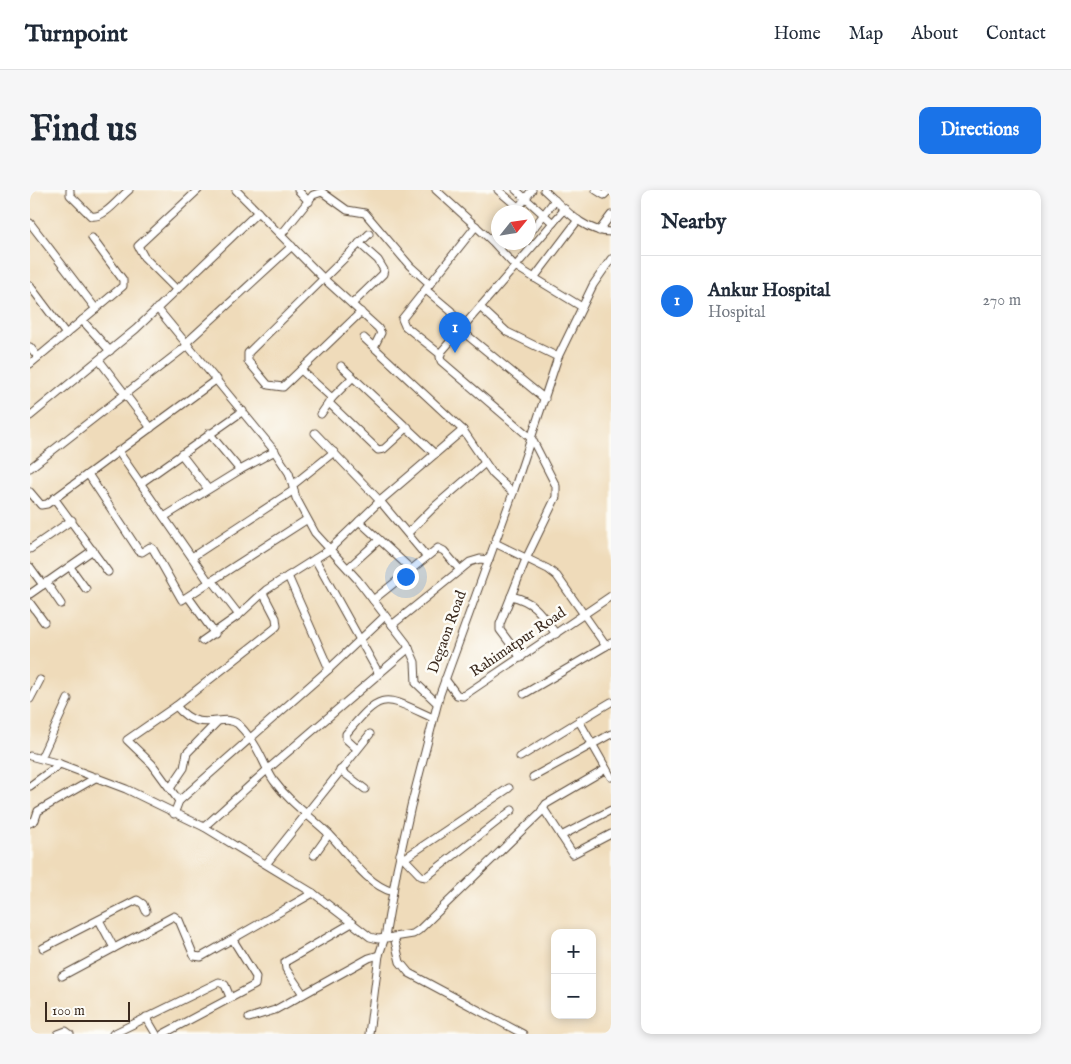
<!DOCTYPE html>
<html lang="en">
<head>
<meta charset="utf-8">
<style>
  :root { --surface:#fff; --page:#f6f6f7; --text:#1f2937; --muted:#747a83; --line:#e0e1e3; --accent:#1a73e8 }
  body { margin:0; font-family:"IM FELL English",serif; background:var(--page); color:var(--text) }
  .controls { position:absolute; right:15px; bottom:15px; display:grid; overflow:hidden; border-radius:10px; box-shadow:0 2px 8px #0003 }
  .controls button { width:45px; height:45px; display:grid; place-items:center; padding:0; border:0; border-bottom:1px solid var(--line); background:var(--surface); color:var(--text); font:25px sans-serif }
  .compass { position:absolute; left:461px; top:15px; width:45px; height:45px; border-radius:50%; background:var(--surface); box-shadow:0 2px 8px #0003; rotate:60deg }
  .scale { position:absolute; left:15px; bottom:12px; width:85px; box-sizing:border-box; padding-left:5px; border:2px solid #3b2a1e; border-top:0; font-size:14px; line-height:18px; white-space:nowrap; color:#3b2a1e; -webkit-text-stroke:4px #fdfcf7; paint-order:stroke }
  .you { position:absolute; left:375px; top:386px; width:18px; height:18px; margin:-12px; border:4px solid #fff; border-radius:50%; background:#1a73e8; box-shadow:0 0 0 8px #1a73e833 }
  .badge { display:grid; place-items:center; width:32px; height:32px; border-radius:50%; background:var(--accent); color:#fff; font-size:16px; font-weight:700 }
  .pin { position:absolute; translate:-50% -41px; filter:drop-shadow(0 1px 2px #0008) }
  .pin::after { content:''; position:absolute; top:26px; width:18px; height:15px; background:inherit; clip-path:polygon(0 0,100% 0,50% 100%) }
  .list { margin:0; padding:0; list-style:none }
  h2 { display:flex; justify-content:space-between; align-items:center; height:65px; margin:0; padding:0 20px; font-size:21px }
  h2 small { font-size:16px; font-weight:400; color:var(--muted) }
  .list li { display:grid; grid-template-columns:32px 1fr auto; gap:15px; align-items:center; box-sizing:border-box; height:90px; padding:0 20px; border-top:1px solid var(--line) }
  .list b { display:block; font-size:19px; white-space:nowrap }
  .list p { margin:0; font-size:16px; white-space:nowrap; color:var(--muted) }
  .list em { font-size:16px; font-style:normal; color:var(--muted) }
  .map { position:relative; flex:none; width:581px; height:844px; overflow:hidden; border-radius:10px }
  header { display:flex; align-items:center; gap:30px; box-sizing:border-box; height:70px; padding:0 25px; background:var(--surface); border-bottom:1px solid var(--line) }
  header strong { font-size:24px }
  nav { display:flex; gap:28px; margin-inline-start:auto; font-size:18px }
  .intro { display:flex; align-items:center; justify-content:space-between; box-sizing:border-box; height:120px; padding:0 30px }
  h1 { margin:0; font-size:35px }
  .button { padding:12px 22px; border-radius:10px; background:var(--accent); color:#fff; font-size:18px; font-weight:700 }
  main { display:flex; gap:30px; padding:0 30px }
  aside { flex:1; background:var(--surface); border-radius:10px; box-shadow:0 2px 8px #0003 }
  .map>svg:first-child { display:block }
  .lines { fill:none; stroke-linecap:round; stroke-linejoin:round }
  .minor-casing { stroke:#564535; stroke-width:9 }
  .minor { stroke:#fff; stroke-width:7 }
  .labels { text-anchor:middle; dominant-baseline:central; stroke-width:5; stroke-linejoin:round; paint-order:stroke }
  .street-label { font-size:15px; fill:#3b2a1e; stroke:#fdfcf7 }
</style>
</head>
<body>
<header>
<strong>Turnpoint</strong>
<nav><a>Home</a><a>Map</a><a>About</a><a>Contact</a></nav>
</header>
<div class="intro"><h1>Find us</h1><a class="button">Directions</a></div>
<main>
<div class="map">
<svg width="581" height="844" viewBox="0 0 581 844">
  <rect width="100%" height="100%" fill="#fdfcf7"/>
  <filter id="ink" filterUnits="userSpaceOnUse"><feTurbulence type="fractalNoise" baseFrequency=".02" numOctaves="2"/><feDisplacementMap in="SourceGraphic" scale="10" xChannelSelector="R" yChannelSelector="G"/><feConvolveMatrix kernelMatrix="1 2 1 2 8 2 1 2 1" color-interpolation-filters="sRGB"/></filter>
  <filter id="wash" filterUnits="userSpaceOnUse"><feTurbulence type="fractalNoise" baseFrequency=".0096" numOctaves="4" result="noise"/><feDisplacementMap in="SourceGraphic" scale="20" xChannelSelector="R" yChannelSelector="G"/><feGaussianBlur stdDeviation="1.12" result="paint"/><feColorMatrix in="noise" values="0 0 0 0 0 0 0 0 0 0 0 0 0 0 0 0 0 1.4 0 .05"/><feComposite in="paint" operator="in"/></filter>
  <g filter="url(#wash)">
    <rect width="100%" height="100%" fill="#efdbba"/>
  </g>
  <g filter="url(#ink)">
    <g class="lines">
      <g class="minor-casing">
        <g id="minor">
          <path d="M40,0V5L61,26C74,29 89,8 99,0"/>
          <polyline points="206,0 293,88 348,138 351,143 344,157"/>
          <polyline points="268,0 279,12"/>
          <polyline points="406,0 462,51 485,76 552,117"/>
          <polyline points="468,0 489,18 491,22"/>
          <polyline points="486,0 523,33"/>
          <path d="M514,0C534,18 553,42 581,42"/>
          <polyline points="566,0 574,5 579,0"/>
          <polyline points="485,22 502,0"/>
          <polyline points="498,31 504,38"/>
          <polyline points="0,33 66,119"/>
          <polyline points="569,41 581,25"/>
          <polyline points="251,45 283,5 292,2 317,20 335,23 380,76 400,94"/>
          <polyline points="498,45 525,10"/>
          <polyline points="462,51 468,43"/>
          <polyline points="504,88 548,30"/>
          <polyline points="0,96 36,144"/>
          <polyline points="146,99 114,67 108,56 168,0"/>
          <polyline points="396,100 421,121 432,141 515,209"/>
          <polyline points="322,114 353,84 354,80 348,70 329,53"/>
          <polyline points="450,117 477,142 528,167"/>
          <polyline points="127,118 243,259 259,283 266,308 285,343 327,389 377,454 385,472 386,493 407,513"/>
          <polyline points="331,122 253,197 238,195 218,171 218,163 339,44"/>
          <polyline points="52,130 80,161"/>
          <polyline points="334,148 433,240 463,284 483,303"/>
          <polyline points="156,153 262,56"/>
          <polyline points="0,157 8,167"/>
          <polyline points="410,164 375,136 372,129 446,36"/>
          <polyline points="69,170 121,238"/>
          <polyline points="0,174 93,96 93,90 62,48"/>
          <polyline points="311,176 405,264"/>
          <polyline points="271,180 302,208"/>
          <polyline points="299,213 348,260 354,259 378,237"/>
          <polyline points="291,224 302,208 323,187"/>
          <polyline points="0,226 106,139 228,22"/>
          <polyline points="179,243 210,280"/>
          <polyline points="285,243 350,311 396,366"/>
          <polyline points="88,261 179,392"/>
          <polyline points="151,264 178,299"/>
          <polyline points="0,278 158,155"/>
          <polyline points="58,284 109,361 112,362 120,357 123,359 152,410 276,330"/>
          <polyline points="111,293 213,221"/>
          <polyline points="264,294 304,262"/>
          <polyline points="0,302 11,315 17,314 187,189"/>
          <polyline points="24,308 78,382"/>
          <polyline points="134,327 210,280 245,261"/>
          <polyline points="329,331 381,379"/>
          <polyline points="378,343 403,318 455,273"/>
          <polyline points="465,353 518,379 527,386 576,456 581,453"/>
          <polyline points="0,359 42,330"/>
          <polyline points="162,367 264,300"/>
          <polyline points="285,369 349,484"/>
          <polyline points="0,377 13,395"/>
          <polyline points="40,377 56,399"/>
          <polyline points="318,378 349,350"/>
          <polyline points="182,390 209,425"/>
          <polyline points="16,392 31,414"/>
          <polyline points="0,404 63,360"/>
          <path d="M481,406C506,412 511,424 526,444"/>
          <polyline points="159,408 185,444"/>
          <polyline points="343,410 408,358 414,361 430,380"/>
          <polyline points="0,413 14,432"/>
          <polyline points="362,435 440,372 450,369 459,370"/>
          <polyline points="172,451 209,425 236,400 299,360 350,311 433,240"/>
          <polyline points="491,468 470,440 470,434 496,369 526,307 526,296 502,249 411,171 410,167 412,161 535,19"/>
          <polyline points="299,479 355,426"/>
          <polyline points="415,489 427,505 433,506 581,406"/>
          <polyline points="494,504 576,456"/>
          <polyline points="0,509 10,490"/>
          <path d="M146,516C171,546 192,522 208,534C212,538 217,544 220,548C231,562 235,578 244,591C260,613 280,626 299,644C318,663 335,694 363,702"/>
          <polyline points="549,531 581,512"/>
          <path d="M327,559L316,549V544C353,500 353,505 403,528"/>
          <polyline points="0,566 30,574 96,599 174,637 283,703 340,747 348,749 364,747 370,772 379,783 493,844"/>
          <polyline points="490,567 549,531 581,587"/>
          <polyline points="11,568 38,509"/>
          <polyline points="310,580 335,599"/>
          <polyline points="503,587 581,544"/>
          <polyline points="0,596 30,574"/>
          <polyline points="141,597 154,578 157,563 187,532"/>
          <polyline points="149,611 122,574 97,550 146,516 244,439 247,436 246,428 233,403"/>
          <polyline points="513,618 543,664 581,644"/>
          <polyline points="144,624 149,611 299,479 258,386"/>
          <polyline points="0,633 5,630 8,621 67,587"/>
          <polyline points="174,637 238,579 379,458"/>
          <polyline points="531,646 581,620"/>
          <polyline points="370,664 391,686 396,687 482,620"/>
          <polyline points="284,665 299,644"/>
          <polyline points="375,668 479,598"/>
          <polyline points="237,673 340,544"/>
          <polyline points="69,730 84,758"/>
          <polyline points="364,747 383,744 389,740 510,623 516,614 576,579"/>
          <polyline points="13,758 107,710 113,714 116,721"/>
          <polyline points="32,786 144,726 149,730 164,766 171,767 283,703"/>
          <polyline points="273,804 256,779 255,772 322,733"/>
          <polyline points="116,827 126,844"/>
          <polyline points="219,828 245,820 339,768 349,765"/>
          <polyline points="28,844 36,841 40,844"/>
          <polyline points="83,844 189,792 195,795 200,807"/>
          <polyline points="133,844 225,795 226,787 203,750"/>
          <polyline points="339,844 349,765 355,747 367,679 381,616 410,504 483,303 528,167 563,95 581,69"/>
        </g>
      </g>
      <use href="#minor" class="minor"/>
    </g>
  </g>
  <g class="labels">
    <g class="street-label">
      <text transform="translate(417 442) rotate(-70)">Degaon Road</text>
      <text transform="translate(488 452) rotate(-34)">Rahimatpur Road</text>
    </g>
  </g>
</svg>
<div class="controls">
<button>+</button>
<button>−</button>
</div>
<svg class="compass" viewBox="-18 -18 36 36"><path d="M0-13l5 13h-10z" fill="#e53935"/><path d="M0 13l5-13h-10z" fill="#747a83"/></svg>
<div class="scale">100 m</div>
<div class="you"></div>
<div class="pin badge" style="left:425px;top:163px">1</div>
</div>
<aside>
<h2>Nearby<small></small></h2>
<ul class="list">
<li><span class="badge">1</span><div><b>Ankur Hospital</b><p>Hospital</p></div><em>270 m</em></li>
</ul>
</aside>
</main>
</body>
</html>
